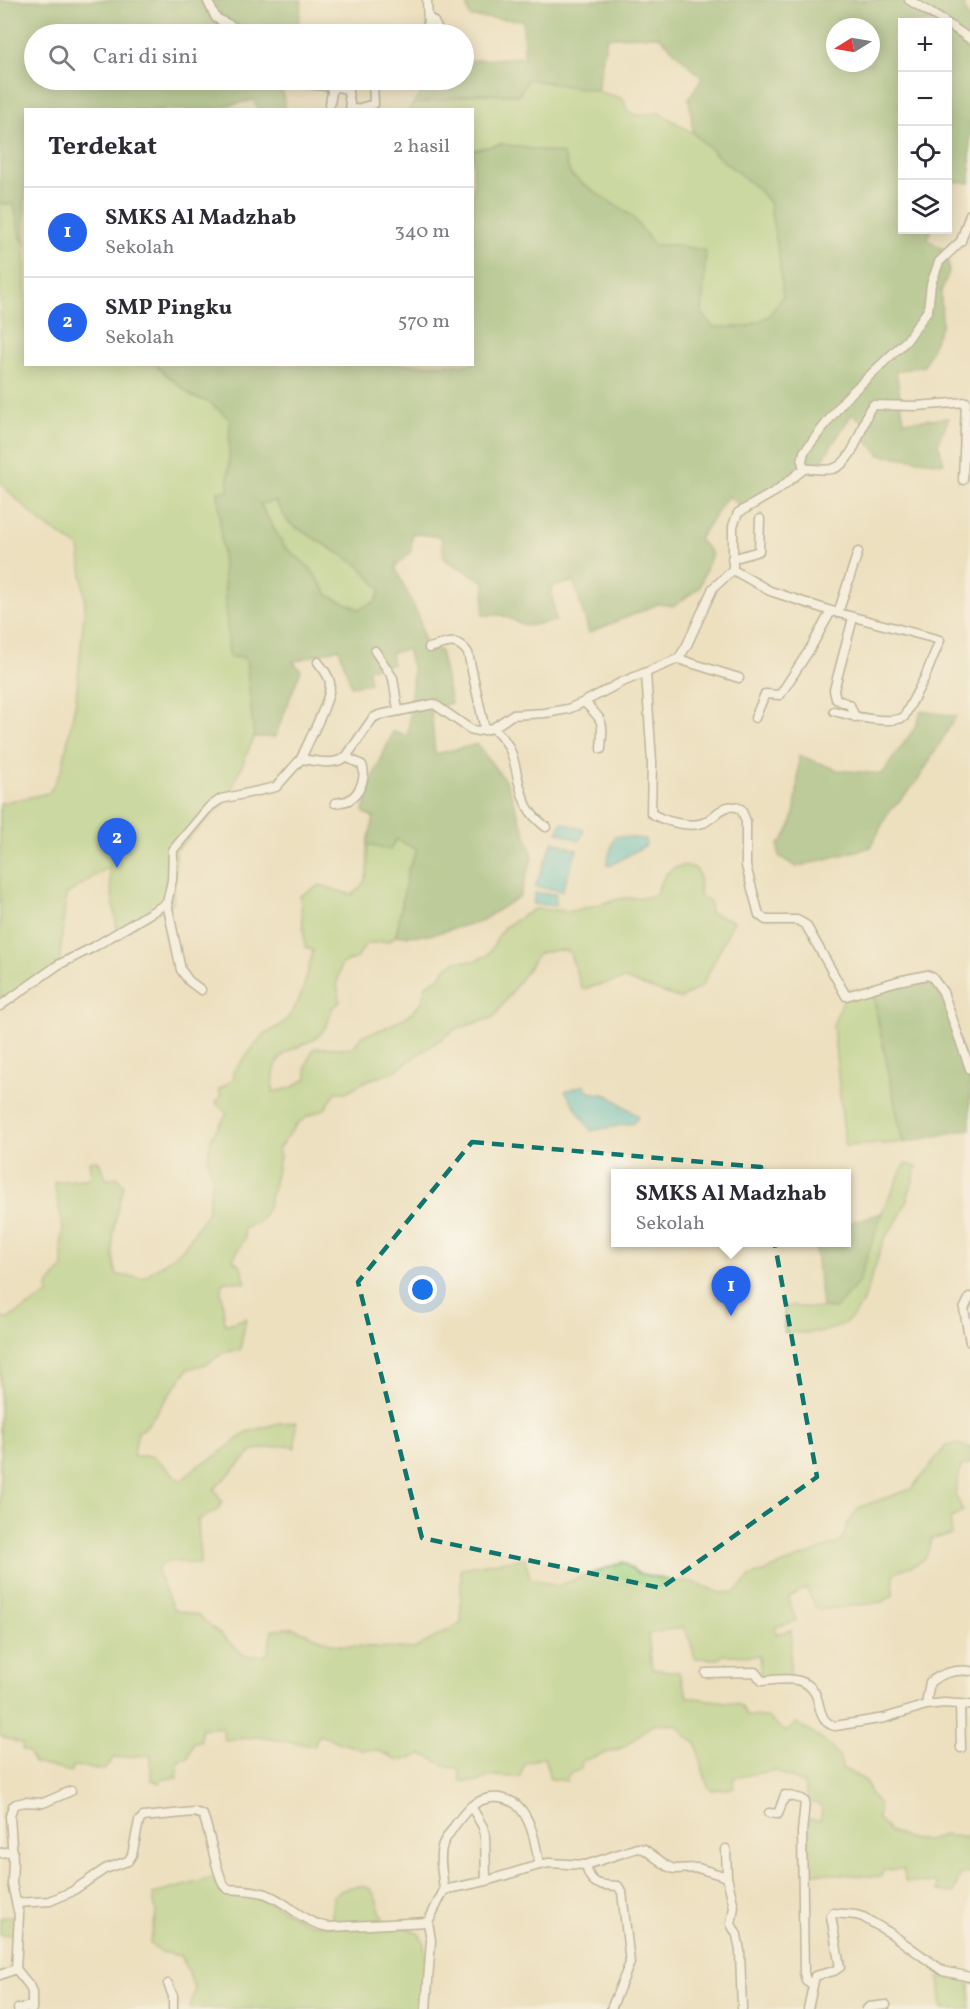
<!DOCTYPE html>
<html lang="id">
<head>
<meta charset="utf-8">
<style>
  :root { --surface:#fff; --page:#f7f7f7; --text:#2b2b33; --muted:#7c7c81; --line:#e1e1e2; --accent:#2563eb }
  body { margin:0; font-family:Vollkorn,serif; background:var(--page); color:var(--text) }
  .controls { position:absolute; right:18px; top:18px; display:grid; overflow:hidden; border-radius:0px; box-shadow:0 3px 15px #0003 }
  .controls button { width:54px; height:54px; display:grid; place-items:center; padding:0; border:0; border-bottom:2px solid var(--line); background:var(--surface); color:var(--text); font:30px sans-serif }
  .compass { position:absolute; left:826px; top:18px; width:54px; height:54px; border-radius:50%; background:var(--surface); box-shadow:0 3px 15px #0003; rotate:259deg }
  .you { position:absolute; left:423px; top:1290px; width:21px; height:21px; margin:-15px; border:4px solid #fff; border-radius:50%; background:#1a73e8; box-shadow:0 0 0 9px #1a73e833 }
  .badge { display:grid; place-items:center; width:39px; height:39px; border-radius:50%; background:var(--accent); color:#fff; font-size:20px; font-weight:700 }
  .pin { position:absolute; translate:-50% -50px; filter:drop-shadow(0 2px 3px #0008) }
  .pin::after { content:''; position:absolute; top:32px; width:21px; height:18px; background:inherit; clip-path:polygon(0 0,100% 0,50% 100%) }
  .popup { position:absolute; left:611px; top:1169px; width:240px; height:78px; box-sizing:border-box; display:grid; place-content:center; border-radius:0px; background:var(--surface); filter:drop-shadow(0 2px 4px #0005); font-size:20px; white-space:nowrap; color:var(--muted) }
  .popup b { font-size:22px; color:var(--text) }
  .popup::after { content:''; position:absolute; left:50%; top:100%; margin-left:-12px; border:12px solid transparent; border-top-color:var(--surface) }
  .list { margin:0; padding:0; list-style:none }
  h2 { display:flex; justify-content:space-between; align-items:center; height:78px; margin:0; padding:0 24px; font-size:26px }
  h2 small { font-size:20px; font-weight:400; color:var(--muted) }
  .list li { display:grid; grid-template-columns:39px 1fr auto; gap:18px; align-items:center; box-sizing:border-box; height:90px; padding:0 24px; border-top:2px solid var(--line) }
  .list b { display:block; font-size:22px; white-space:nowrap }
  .list p { margin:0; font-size:20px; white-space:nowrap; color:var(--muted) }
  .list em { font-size:20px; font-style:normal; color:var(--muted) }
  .icon { flex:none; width:33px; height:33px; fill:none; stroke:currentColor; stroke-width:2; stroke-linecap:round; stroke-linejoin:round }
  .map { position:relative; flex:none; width:970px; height:2009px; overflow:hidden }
  .search { position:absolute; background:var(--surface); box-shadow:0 3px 15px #0003; left:24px; top:24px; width:450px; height:66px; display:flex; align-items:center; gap:15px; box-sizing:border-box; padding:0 21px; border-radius:33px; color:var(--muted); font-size:22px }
  .panel { position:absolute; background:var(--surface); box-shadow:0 3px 15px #0003; left:24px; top:108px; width:450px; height:258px; border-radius:0px }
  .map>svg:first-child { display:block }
  .green { fill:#a3ce7b; stroke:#60754c; stroke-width:1.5 }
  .forest { fill:#82b16b; stroke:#4f6644; stroke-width:1.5; fill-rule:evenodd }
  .water { fill:#56c3ce; stroke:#397075; stroke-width:1.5 }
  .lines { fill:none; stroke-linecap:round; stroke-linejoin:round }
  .minor-casing { stroke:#847e6e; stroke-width:11 }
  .minor { stroke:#fff; stroke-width:8 }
  .marked { fill:none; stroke:#0f766e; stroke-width:4.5; stroke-dasharray:12 8; stroke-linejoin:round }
</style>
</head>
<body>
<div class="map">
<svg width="970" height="2009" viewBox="0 0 970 2009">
  <rect width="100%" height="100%" fill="#fdfcf7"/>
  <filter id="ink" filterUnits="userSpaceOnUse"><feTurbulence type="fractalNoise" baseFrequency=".0167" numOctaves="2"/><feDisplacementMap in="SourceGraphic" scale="12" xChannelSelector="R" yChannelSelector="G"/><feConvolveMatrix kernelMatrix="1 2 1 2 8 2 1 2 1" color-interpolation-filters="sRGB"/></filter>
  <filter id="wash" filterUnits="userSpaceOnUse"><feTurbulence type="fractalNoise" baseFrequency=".008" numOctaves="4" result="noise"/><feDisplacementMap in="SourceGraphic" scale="24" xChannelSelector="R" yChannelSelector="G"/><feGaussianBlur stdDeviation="1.35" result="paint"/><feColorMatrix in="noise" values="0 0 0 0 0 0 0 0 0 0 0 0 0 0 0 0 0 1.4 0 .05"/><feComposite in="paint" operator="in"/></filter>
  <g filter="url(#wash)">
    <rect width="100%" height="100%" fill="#ede0bf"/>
    <g class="green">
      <polygon points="528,79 597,91 623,99 628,112 637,115 660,113 693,133 721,159 757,188 769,202 779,256 783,296 769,316 746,328 713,327 702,313 678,245 654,245 632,216 592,191 571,175 502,144 473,150 472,110 409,110 413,104 478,94 519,95"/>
      <polygon points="0,203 14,204 20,236 25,242 26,364 155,365 193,397 209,402 230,419 228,491 218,491 230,657 246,658 254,737 227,800 176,850 173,903 118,936 108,867 66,895 59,965 0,1004 0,803 49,793 62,769 76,700 85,602 79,547 43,524 0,483"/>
      <polygon points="275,501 289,523 360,566 381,590 375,602 359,609 329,596 311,569 284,546 260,504"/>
      <path d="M396,838L418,850L408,870L396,936L389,941L366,944L357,958L341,964L337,985L340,1002L332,1008C325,1052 290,1039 277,1063C274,1070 273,1084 273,1092L291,1088L307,1078L306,1066L313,1049C325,1046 340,1049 353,1047L363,1035C380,1032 415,1016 423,999C424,995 425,990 426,985L439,978L449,965L457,961H473L488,955L503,928L534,909L572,911L623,898L648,897L656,894C662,878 670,862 690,867C694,868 695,867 698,872C701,878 699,889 699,896L710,901V913L734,921L702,986L681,999L624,979L582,989L569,951L558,950L539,953L494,1017L454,1030L393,1072L366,1081L346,1092H336L325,1109L308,1116L297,1124L278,1149L280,1157L268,1207L261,1220L243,1229L245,1238L233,1259L241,1267L246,1283L224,1281L221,1290L225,1325L246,1318L240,1350L225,1352L206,1364L188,1369L146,1427L138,1432L133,1456H153L181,1481L196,1467L213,1458L247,1432L279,1423L296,1422L295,1448L289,1445L254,1450L214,1489L222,1501L218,1510L198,1520L200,1564L169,1561L160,1566L157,1572L174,1610L198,1615L245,1656H264L268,1653L272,1629L293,1628L336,1645L414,1649L461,1623V1568L525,1558L530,1578L557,1586L623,1562L638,1573L676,1582H692L721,1593L735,1592L750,1577L841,1542L848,1523L860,1507L911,1489L946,1446L955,1444L970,1447V1464H965L961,1467L955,1494L963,1511L950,1519L952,1535L931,1539C926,1570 916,1560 894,1574L893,1596L882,1602L820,1610L816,1607L806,1588L788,1598L796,1621L775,1627L776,1634L791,1630L790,1679L761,1677L759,1656L724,1655L718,1659L694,1658L692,1645L683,1627L648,1634L652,1669L679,1672L688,1697L734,1703L741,1706L748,1716L767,1717L786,1732L796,1723C811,1732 842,1748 842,1768L866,1781L870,1793L879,1803L878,1819L889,1831L906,1838L927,1840L943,1835L970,1838V1874H960L954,1893L937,1891L938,1883L905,1882L904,1869L883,1870L881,1877L807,1872L809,1819L821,1820L822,1806L809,1801L803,1783L775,1770L733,1778L734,1788L711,1790L707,1785L696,1743L686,1736L677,1725L653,1724L624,1747L582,1761L581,1769L568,1775L567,1781L550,1779L544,1757L525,1763L520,1777L490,1776L478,1782L461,1781L459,1769L449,1767L422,1754L405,1760H398L377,1750H362L319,1735L314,1746L259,1737L224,1740L222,1727L201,1729V1741L194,1742L188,1758L179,1760L177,1778H163L160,1783L151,1780V1755L113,1758L104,1770L74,1766L71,1772L34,1763L28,1752L22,1750L23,1744L0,1736V1318L8,1319L48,1294V1286L63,1267L61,1247L63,1228L54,1182L91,1178L89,1161L98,1160L107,1180L117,1177L124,1185C115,1215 108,1245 117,1275L143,1278L183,1249L207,1213L212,1181L208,1159L211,1138L227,1114L216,1103L221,1095L218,1090L234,1079L233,1072C243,1061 251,1050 260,1039C267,1030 279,1029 286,1020C303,1002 307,973 313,950L305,947L300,896L320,885L352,895C371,880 368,868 367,845L390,850Z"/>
      <polygon points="847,991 872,991 903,1143 845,1146 833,1025"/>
      <path d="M905,1164L917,1167C912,1184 907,1203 898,1219C894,1227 886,1234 883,1242C861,1306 865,1338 784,1332L785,1306L835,1309Z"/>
      <path d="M213,1878L225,1891L258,1898L271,1903L303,1921L331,1927L333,1896C344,1887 368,1879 375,1896C379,1905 380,1915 385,1923C395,1929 406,1927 416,1932C432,1939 424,1994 423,2009H190L195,1989L181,1956L162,1952L150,1944L156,1914L153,1894Z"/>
      <polygon points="18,1915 19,1933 0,1935 0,1918"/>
      <polygon points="939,1978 970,1979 970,2009 942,2009"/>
    </g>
    <g class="forest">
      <polygon points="0,0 302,0 298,26 299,34 34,34 34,80 285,80 281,81 285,109 257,109 254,100 208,110 26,110 25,242 20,236 14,205 0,203"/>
      <path d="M465,0H965L964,8L970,21V183L949,181L948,186V22H902V230H931L928,240L947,251L949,272L941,292L942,324L924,366L896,371L904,421L949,418L938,442L944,463L880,455L862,436L866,424L852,414L821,462L797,473L747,511L728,496L699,539L712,554L699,588L674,606L658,604L589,633L574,582L551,587L556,621L527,626L501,615H483L485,582L444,559L441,537L412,533L411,552L395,567L419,617L426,651L440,650L451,703L431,709L435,754L477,744L507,783L533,855L520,896L481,921L430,935L396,936L408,870L417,850L396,839L390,850L367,845L374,818L363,812L373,777L393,732L408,736L413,671L407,649L391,653L393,664L368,669L370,683L351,686L339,648L293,662L301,670L275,737H254L246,658L229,657L218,491H228L230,419L209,402L193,397L155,365L472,364L473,150L502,144L563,154L571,175L593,191L632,216L654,245H678L706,251L702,313L713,327H746L769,316L783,296L779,256L769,202L757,188L721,159L693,133L689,98L702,78L659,36L607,37L597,91L528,79L519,95L478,94L413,104L431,80H464V61L524,57L523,20L470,17ZM835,27H871V63H835ZM275,501L289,523L360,566L381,590L375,602L359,609L329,596L311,569L284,546L260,504Z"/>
      <path d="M921,711L956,716L917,782L888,813L871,847L796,867L779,856L778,845C799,827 797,782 799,755L837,770L882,774L916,726Z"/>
      <polygon points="937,980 970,1072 970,1129 903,1143 872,991"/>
      <polygon points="882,1213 858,1283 835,1309 822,1307 815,1243 846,1242 847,1223"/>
    </g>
    <g class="water">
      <polygon points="562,822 584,830 580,841 558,832"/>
      <polygon points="615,836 645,839 646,845 610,866 606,864"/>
      <polygon points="553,841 577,850 562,891 535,887"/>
      <polygon points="535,893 556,894 555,906 533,904"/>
      <polygon points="585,1085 589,1092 608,1095 638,1116 634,1123 591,1131 565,1091"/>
    </g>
  </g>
  <g filter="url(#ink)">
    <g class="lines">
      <g class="minor-casing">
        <g id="minor">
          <polyline points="207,0 216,18 248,34"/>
          <polyline points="909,0 945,22"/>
          <polyline points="428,17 434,22 440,34"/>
          <polyline points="948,24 970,39"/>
          <polyline points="423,34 428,24 427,0"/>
          <polyline points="278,80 278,81 345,88 348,92 351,110"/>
          <polyline points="342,88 352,80"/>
          <polyline points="329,110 334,80"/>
          <polyline points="353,110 374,104 373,80"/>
          <path d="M804,469C813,468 823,471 832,469C852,465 862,427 869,410L873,405L916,406L966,402L963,480"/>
          <polyline points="732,559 759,551 760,519"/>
          <path d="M733,570L770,591L831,611L940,640L925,677L904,717C889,725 851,716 834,711"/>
          <polyline points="838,613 858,552"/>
          <polyline points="853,618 834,690 836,699 850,705 855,717"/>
          <path d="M429,648C446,644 456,636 468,653L485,730"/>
          <polyline points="375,651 393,678 398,710"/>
          <polyline points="678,659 739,678"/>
          <path d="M646,673L652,762L651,813C663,821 689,828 703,823C717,817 724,800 741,809L746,821V866L759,915L766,920H797L806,925L846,996L898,981L927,975L932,977L943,992L970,1069"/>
          <path d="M584,702C605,722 603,721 601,749"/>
          <polyline points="755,718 765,694 780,695 810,649 831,611"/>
          <path d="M493,728C521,751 512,777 527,806C531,814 538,821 546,827"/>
          <path d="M301,759C308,741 331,701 330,683C329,675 323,669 318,662"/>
          <path d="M335,803C339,802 345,802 349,800C360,793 367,777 362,765L346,757"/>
          <polyline points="167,903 181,970 189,981 201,990"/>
          <path d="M0,1006L58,965L92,948L167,903L172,880L173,850L209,807L221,799L276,787L301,759C316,761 333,766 346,757L373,718L379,715L434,704L470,729L477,731L493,728L512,715L545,713L568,709L584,702L620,683L678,659L686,647L713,588L733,570V526L738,513L776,491L804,469L802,461L804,452L845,399L907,340L918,324L928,310L931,284L939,262L961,241L970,214"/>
          <polyline points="970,1297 964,1309 970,1342"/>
          <path d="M706,1673L755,1672L762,1681C777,1680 796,1676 808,1685C824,1696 814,1721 835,1726L885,1718L926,1705L944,1703L970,1705"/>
          <polyline points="960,1704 961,1748"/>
          <path d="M926,1705L930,1682C942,1673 954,1669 970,1671"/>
          <polyline points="471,1806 483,1827 485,1835 486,1881"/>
          <polyline points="769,1813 778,1814 785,1795 802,1799 805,1802 802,1832 804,1973 806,1980 813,1985"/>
          <polyline points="726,1849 727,1877"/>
          <polyline points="0,1853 13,1851"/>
          <path d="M586,1865C590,1886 600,1885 618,1886L622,1892L630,1963L611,2009"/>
          <path d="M444,1890C443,1876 438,1857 443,1844C445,1839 450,1833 453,1828C465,1811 477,1795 500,1798C506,1799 512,1801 517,1805C532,1819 536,1845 539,1865"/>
          <path d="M17,1903L50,1901L71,1892L105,1869L128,1861L132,1855L139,1821L143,1817L194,1812L203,1815C210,1831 217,1881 227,1889C240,1890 255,1890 266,1894C290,1903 303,1924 330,1927L428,1922"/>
          <polyline points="0,1975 16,1969"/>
          <polyline points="168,1984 173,1996 173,2009"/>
          <polyline points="18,2009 32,2006"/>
          <polyline points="32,2009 32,1992 29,1985 16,1969 19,1915 12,1884 13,1860 10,1816 13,1806 16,1804 25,1802 43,1803 71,1791"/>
          <polyline points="426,2009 431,1940 428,1922 444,1890 486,1881 539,1865 549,1863 586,1865 637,1848 644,1849 667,1866 674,1869 698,1868 727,1877 734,1907 731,1924 737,1935 740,1951 742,2009"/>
          <polyline points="808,2009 815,1976 834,1971 840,1967 831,1916 833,1913 856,1915 863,1917 890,1933 943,1971 970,1977"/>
          <polyline points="867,2009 869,2007 886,2005"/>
        </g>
      </g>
      <use href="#minor" class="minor"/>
    </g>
  </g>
  <path d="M0 0H970V2009H0ZM472,1142L761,1167L817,1477L661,1588L422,1538L358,1282Z" fill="#ede0bf" fill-opacity=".55" fill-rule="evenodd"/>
  <path class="marked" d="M472,1142L761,1167L817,1477L661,1588L422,1538L358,1282Z"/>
</svg>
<div class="controls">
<button>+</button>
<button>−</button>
<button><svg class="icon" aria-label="locate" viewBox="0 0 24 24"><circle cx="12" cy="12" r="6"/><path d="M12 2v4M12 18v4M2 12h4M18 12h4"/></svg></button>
<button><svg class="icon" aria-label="layers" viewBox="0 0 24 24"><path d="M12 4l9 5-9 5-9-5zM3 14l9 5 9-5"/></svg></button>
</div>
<svg class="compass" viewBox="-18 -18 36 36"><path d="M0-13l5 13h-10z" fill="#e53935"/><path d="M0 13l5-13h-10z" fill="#7c7c81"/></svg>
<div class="you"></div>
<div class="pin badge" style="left:731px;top:1316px">1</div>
<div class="popup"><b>SMKS Al Madzhab</b>Sekolah</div>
<div class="pin badge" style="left:117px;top:868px">2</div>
<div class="search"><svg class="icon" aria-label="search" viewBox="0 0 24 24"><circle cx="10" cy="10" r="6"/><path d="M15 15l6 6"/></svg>Cari di sini</div>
<section class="panel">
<h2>Terdekat<small>2 hasil</small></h2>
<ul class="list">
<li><span class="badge">1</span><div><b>SMKS Al Madzhab</b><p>Sekolah</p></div><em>340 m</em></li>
<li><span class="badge">2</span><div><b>SMP Pingku</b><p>Sekolah</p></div><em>570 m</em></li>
</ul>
</section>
</div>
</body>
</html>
